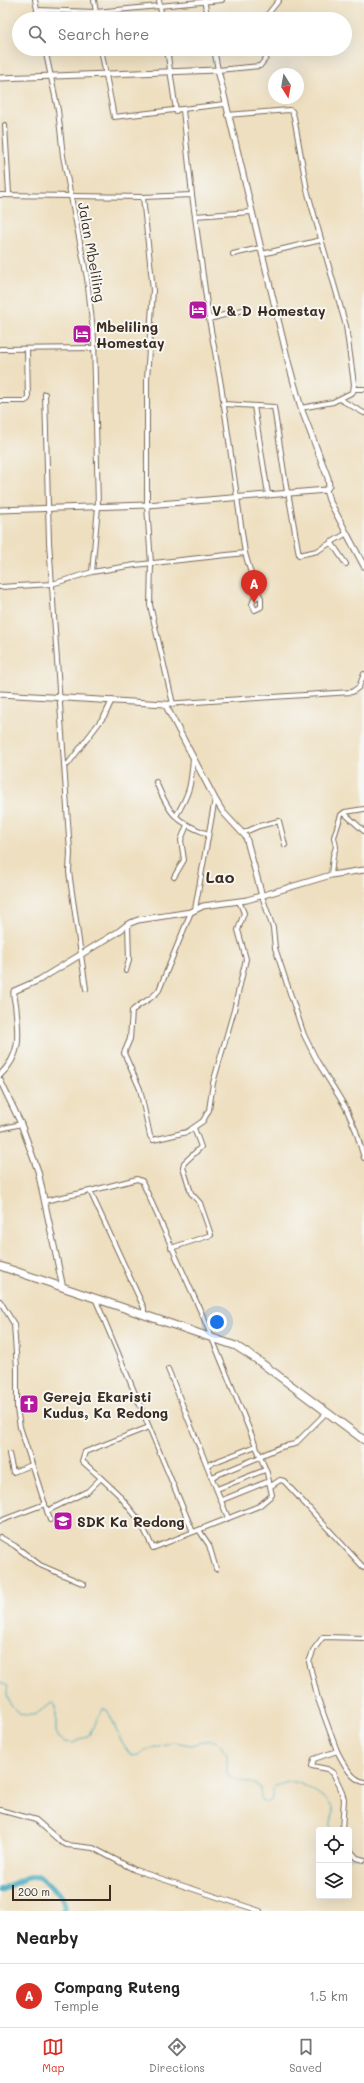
<!DOCTYPE html>
<html lang="en">
<head>
<meta charset="utf-8">
<style>
  :root { --surface:#fff; --page:#f6f6f6; --text:#222; --muted:#767676; --line:#e0e0e0; --accent:#d93025 }
  body { margin:0; font-family:Mali,sans-serif; background:var(--page); color:var(--text) }
  .controls { position:absolute; right:12px; bottom:12px; display:grid; overflow:hidden; border-radius:4px; box-shadow:0 4px 16px #0002 }
  .controls button { width:36px; height:36px; display:grid; place-items:center; padding:0; border:0; border-bottom:1px solid var(--line); background:var(--surface); color:var(--text); font:20px sans-serif }
  .compass { position:absolute; left:268px; top:68px; width:36px; height:36px; border-radius:50%; background:var(--surface); box-shadow:0 4px 16px #0002; rotate:169deg }
  .scale { position:absolute; left:12px; bottom:10px; width:99px; box-sizing:border-box; padding-left:4px; border:2px solid #3b2a1e; border-top:0; font-size:11px; line-height:14px; white-space:nowrap; color:#3b2a1e; -webkit-text-stroke:3px #f6f6f2; paint-order:stroke }
  .you { position:absolute; left:217px; top:1322px; width:14px; height:14px; margin:-10px; border:3px solid #fff; border-radius:50%; background:#1a73e8; box-shadow:0 0 0 6px #1a73e833 }
  .badge { display:grid; place-items:center; width:26px; height:26px; border-radius:50%; background:var(--accent); color:#fff; font-size:13px; font-weight:700 }
  .pin { position:absolute; translate:-50% -33px; filter:drop-shadow(0 1px 2px #0008) }
  .pin::after { content:''; position:absolute; top:21px; width:14px; height:12px; background:inherit; clip-path:polygon(0 0,100% 0,50% 100%) }
  .list { margin:0; padding:0; list-style:none }
  h2 { display:flex; justify-content:space-between; align-items:center; height:52px; margin:0; padding:0 16px; font-size:17px }
  h2 small { font-size:13px; font-weight:400; color:var(--muted) }
  .list li { display:grid; grid-template-columns:26px 1fr auto; gap:12px; align-items:center; box-sizing:border-box; height:64px; padding:0 16px; border-top:1px solid var(--line) }
  .list b { display:block; font-size:15px; white-space:nowrap }
  .list p { margin:0; font-size:13px; white-space:nowrap; color:var(--muted) }
  .list em { font-size:13px; font-style:normal; color:var(--muted) }
  .icon { flex:none; width:22px; height:22px; fill:none; stroke:currentColor; stroke-width:2; stroke-linecap:round; stroke-linejoin:round }
  .map { position:relative; flex:none; width:364px; height:1911px; overflow:hidden }
  .search { position:absolute; background:var(--surface); box-shadow:0 4px 16px #0002; left:12px; right:12px; top:12px; height:44px; display:flex; align-items:center; gap:10px; box-sizing:border-box; padding:0 14px; border-radius:22px; color:var(--muted); font-size:15px }
  .sheet { height:116px; background:var(--surface) }
  nav { display:flex; justify-content:space-around; align-items:center; box-sizing:border-box; height:56px; border-top:1px solid var(--line); background:var(--surface); font-size:11px; color:var(--muted) }
  nav a { display:grid; justify-items:center; gap:2px }
  nav .on { color:var(--accent) }
  .map>svg:first-child { display:block }
  .lines { fill:none; stroke-linecap:round; stroke-linejoin:round }
  .stream { stroke:#3da8bd; stroke-width:1 }
  .river { stroke:#3da8bd; stroke-width:6 }
  .minor-casing { stroke:#7a6957; stroke-width:6 }
  .tertiary-casing { stroke:#7a6957; stroke-width:7 }
  .trunk-casing { stroke:#7a6957; stroke-width:9 }
  .minor { stroke:#fff; stroke-width:4 }
  .tertiary { stroke:#fff; stroke-width:5 }
  .trunk { stroke:#fff; stroke-width:7 }
  .labels { text-anchor:middle; dominant-baseline:central; stroke-width:4; stroke-linejoin:round; paint-order:stroke }
  .street-label { font-size:14px; fill:#3b2a1e; stroke:#f6f6f2 }
  .poi-label { font-size:14px; font-weight:bold; fill:#3b2a1e; stroke:#f6f6f2; text-anchor:start }
  .quarter-label { font-size:16px; font-weight:bold; fill:#3b2a1e; stroke:#f6f6f2 }
</style>
</head>
<body>
<div class="map">
<svg width="364" height="1911" viewBox="0 0 364 1911">
  <rect width="100%" height="100%" fill="#f6f6f2"/>
  <filter id="ink" filterUnits="userSpaceOnUse"><feTurbulence type="fractalNoise" baseFrequency=".025" numOctaves="2"/><feDisplacementMap in="SourceGraphic" scale="8" xChannelSelector="R" yChannelSelector="G"/><feConvolveMatrix kernelMatrix="1 2 1 2 8 2 1 2 1" color-interpolation-filters="sRGB"/></filter>
  <filter id="wash" filterUnits="userSpaceOnUse"><feTurbulence type="fractalNoise" baseFrequency=".012" numOctaves="4" result="noise"/><feDisplacementMap in="SourceGraphic" scale="16" xChannelSelector="R" yChannelSelector="G"/><feGaussianBlur stdDeviation="0.9" result="paint"/><feColorMatrix in="noise" values="0 0 0 0 0 0 0 0 0 0 0 0 0 0 0 0 0 1.4 0 .05"/><feComposite in="paint" operator="in"/></filter>
  <g filter="url(#wash)">
    <rect width="100%" height="100%" fill="#eedfc0"/>
    <g class="lines">
      <g class="stream">
        <path d="M0,1683L8,1686C3,1703 19,1720 36,1714C41,1711 46,1706 52,1703L56,1706V1732L59,1738L65,1742L73,1743L89,1735L103,1709L107,1710C117,1726 117,1741 132,1756L138,1755L145,1750L173,1742L191,1745L209,1740L218,1742L227,1755V1774C235,1783 249,1780 260,1787L261,1799L267,1803L273,1799V1787C279,1785 288,1781 294,1782C304,1783 333,1801 333,1811C333,1817 330,1824 330,1830"/>
        <polyline points="357,1856 364,1854"/>
        <polyline points="349,1859 354,1857"/>
      </g>
      <polyline class="river" points="0,1890 26,1878 38,1876 63,1897 65,1908 63,1911"/>
    </g>
  </g>
  <g filter="url(#ink)">
    <g class="lines">
      <g class="minor-casing">
        <g id="minor">
          <polyline points="35,0 39,19"/>
          <polyline points="94,0 97,19"/>
          <polyline points="159,0 162,19"/>
          <polyline points="204,0 208,19"/>
          <polyline points="37,10 96,12 222,0"/>
          <polyline points="264,19 279,0"/>
          <polyline points="45,49 58,110 63,156 87,278 94,339 98,507 92,572"/>
          <polyline points="101,49 114,117 225,104"/>
          <polyline points="167,49 176,111"/>
          <polyline points="214,49 218,70 260,66 266,58 265,49"/>
          <polyline points="183,110 192,195"/>
          <polyline points="227,115 289,110 292,111 294,117 307,190 346,326 354,384 353,392 333,402 301,408"/>
          <polyline points="5,125 9,194"/>
          <polyline points="0,195 143,197 192,195 209,319 221,385 245,553 255,587 261,598 261,607 255,610 252,604 254,599 259,596"/>
          <polyline points="143,197 153,290 147,379 147,505 151,564 150,605 173,704"/>
          <polyline points="195,216 251,212"/>
          <polyline points="233,254 260,248"/>
          <polyline points="262,254 321,240"/>
          <polyline points="209,319 243,310"/>
          <polyline points="0,349 95,348"/>
          <polyline points="354,389 364,389"/>
          <polyline points="45,394 49,542 70,852 69,872 86,989"/>
          <polyline points="341,400 364,413"/>
          <polyline points="0,401 25,401 28,399 27,349"/>
          <polyline points="223,404 274,407 287,492"/>
          <polyline points="254,406 268,494"/>
          <polyline points="288,492 299,555 317,551 347,533"/>
          <polyline points="331,542 346,564"/>
          <polyline points="0,587 52,584 92,572 135,565 245,553"/>
          <polyline points="165,704 352,692 359,687 364,674"/>
          <polyline points="64,765 68,764 105,715 112,700"/>
          <path d="M156,782C169,813 175,822 208,834"/>
          <polyline points="344,813 364,831"/>
          <path d="M176,816C190,792 191,786 193,758"/>
          <polyline points="243,833 259,826 279,821 285,845"/>
          <polyline points="331,875 333,856 336,847 334,837 341,815 345,812 364,809"/>
          <polyline points="174,877 184,860 181,840 187,825"/>
          <polyline points="262,896 273,928 275,948 304,1035 317,1061 346,1108 356,1131 364,1158"/>
          <polyline points="195,909 215,799"/>
          <path d="M191,912L159,990C152,1000 141,1002 132,1011L130,1039L124,1053L140,1089L150,1136L153,1140L187,1132L203,1121L209,1110L213,1083L234,1010L246,959L238,930L244,913L239,901"/>
          <polyline points="126,971 129,960 128,924"/>
          <polyline points="0,1129 21,1124"/>
          <polyline points="44,1201 90,1191 144,1308 144,1316"/>
          <polyline points="171,1248 211,1235 200,1203 191,1193 183,1167 184,1163 201,1147 194,1128"/>
          <polyline points="95,1298 193,1532"/>
          <polyline points="0,1301 14,1324 17,1368 17,1409 20,1427 50,1520"/>
          <polyline points="168,1369 228,1518"/>
          <polyline points="9,1454 13,1472 32,1465"/>
          <polyline points="260,1456 281,1447 295,1444 327,1412"/>
          <polyline points="207,1465 256,1446"/>
          <polyline points="212,1477 260,1457"/>
          <polyline points="101,1478 82,1461 85,1452 149,1427"/>
          <polyline points="271,1486 280,1480 284,1481 364,1568"/>
          <polyline points="217,1489 265,1470"/>
          <polyline points="222,1500 269,1481"/>
          <polyline points="47,1511 88,1491 101,1478 118,1494 140,1521 153,1548 259,1506 272,1495 267,1473 205,1321 142,1181 137,1179 90,1191"/>
          <polyline points="0,1521 45,1504"/>
          <polyline points="199,1530 209,1545 216,1569"/>
          <polyline points="0,1537 15,1546 40,1565 84,1584"/>
          <path d="M337,1751C343,1762 351,1780 364,1782"/>
          <polyline points="0,1810 36,1820 61,1842 67,1845 93,1848 135,1870 260,1911"/>
          <polyline points="342,1830 344,1799 340,1787 333,1773 327,1769 312,1766 314,1759 337,1751 318,1699 309,1662 314,1649 323,1637 364,1638"/>
          <polyline points="349,1849 357,1858 364,1860"/>
        </g>
      </g>
      <g class="tertiary-casing">
        <g id="tertiary">
          <polyline points="0,78 218,70 289,365 301,408 328,478 329,486 326,490 329,500 364,566"/>
          <polyline points="0,510 147,505 326,490"/>
          <polyline points="0,694 165,704 215,799 223,812 246,837 262,896"/>
          <path d="M0,1075C21,1055 19,1037 16,1009C16,1003 13,997 14,991L39,980L118,932L128,924L138,920L191,912L203,906L247,900L331,875L364,870"/>
          <polyline points="0,1080 21,1124 38,1171 63,1288"/>
        </g>
      </g>
      <g class="trunk-casing">
        <polyline id="trunk" points="0,1266 236,1346 256,1359 364,1440"/>
      </g>
      <use href="#minor" class="minor"/>
      <use href="#tertiary" class="tertiary"/>
      <use href="#trunk" class="trunk"/>
    </g>
  </g>
  <defs>
    <g id="hotel-square" transform="scale(1)"><rect x="-9" y="-9" width="18" height="18" rx="4" fill="#b5179e" stroke="#f6f6f2"/><path d="M-6-4.5h1.5V1H6V5H4.5V3h-9V5H-6ZM-4 0a1.8 1.8 0 1 1 3.6 0ZM.5 0V-2.5h3Q6-2.5 6 0Z" fill="#fff"/></g>
    <g id="church-square" transform="scale(1)"><rect x="-9" y="-9" width="18" height="18" rx="4" fill="#b5179e" stroke="#f6f6f2"/><path d="M-1.2-6h2.4v3.5h3.3v2.4h-3.3V6h-2.4V-.1h-3.3v-2.4h3.3Z" fill="#fff"/></g>
    <g id="school-square" transform="scale(1)"><rect x="-9" y="-9" width="18" height="18" rx="4" fill="#b5179e" stroke="#f6f6f2"/><path d="M0-5L7-2L0 1L-7-2ZM-4 1L0 2.5L4 1V4Q0 6-4 4Z" fill="#fff"/></g>
  </defs>
  <g fill-rule="evenodd">
    <use href="#hotel-square" x="198" y="310"/>
    <use href="#hotel-square" x="82" y="334"/>
    <use href="#church-square" x="29" y="1404"/>
    <use href="#school-square" x="63" y="1521"/>
  </g>
  <g class="labels">
    <g class="street-label">
      <text transform="translate(92 252) rotate(80)">Jalan Mbeliling</text>
    </g>
    <g class="poi-label">
      <text x="212" y="310">V &amp; D Homestay</text>
      <text x="96" y="326">Mbeliling<tspan x="96" dy="16">Homestay</tspan></text>
      <text x="43" y="1396">Gereja Ekaristi<tspan x="43" dy="16">Kudus, Ka Redong</tspan></text>
      <text x="77" y="1521">SDK Ka Redong</text>
    </g>
    <g class="quarter-label">
      <text x="220" y="876">Lao</text>
    </g>
  </g>
</svg>
<div class="controls">
<button><svg class="icon" aria-label="locate" viewBox="0 0 24 24"><circle cx="12" cy="12" r="6"/><path d="M12 2v4M12 18v4M2 12h4M18 12h4"/></svg></button>
<button><svg class="icon" aria-label="layers" viewBox="0 0 24 24"><path d="M12 4l9 5-9 5-9-5zM3 14l9 5 9-5"/></svg></button>
</div>
<svg class="compass" viewBox="-18 -18 36 36"><path d="M0-13l5 13h-10z" fill="#e53935"/><path d="M0 13l5-13h-10z" fill="#767676"/></svg>
<div class="scale">200 m</div>
<div class="you"></div>
<div class="pin badge" style="left:254px;top:603px">A</div>
<div class="search"><svg class="icon" aria-label="search" viewBox="0 0 24 24"><circle cx="10" cy="10" r="6"/><path d="M15 15l6 6"/></svg>Search here</div>
</div>
<section class="sheet">
<h2>Nearby<small></small></h2>
<ul class="list">
<li><span class="badge">A</span><div><b>Compang Ruteng</b><p>Temple</p></div><em>1.5 km</em></li>
</ul>
</section>
<nav>
<a class="on"><svg class="icon" aria-label="map" viewBox="0 0 24 24"><path d="M3 6l6-2 6 2 6-2v14l-6 2-6-2-6 2zM9 4v14M15 6v14"/></svg>Map</a>
<a><svg class="icon" aria-label="directions" viewBox="0 0 24 24"><path d="M12 3l9 9-9 9-9-9zM9 14v-3h6M13 9l2 2-2 2"/></svg>Directions</a>
<a><svg class="icon" aria-label="saved" viewBox="0 0 24 24"><path d="M7 4h10v16l-5-4-5 4z"/></svg>Saved</a>
</nav>
</body>
</html>
